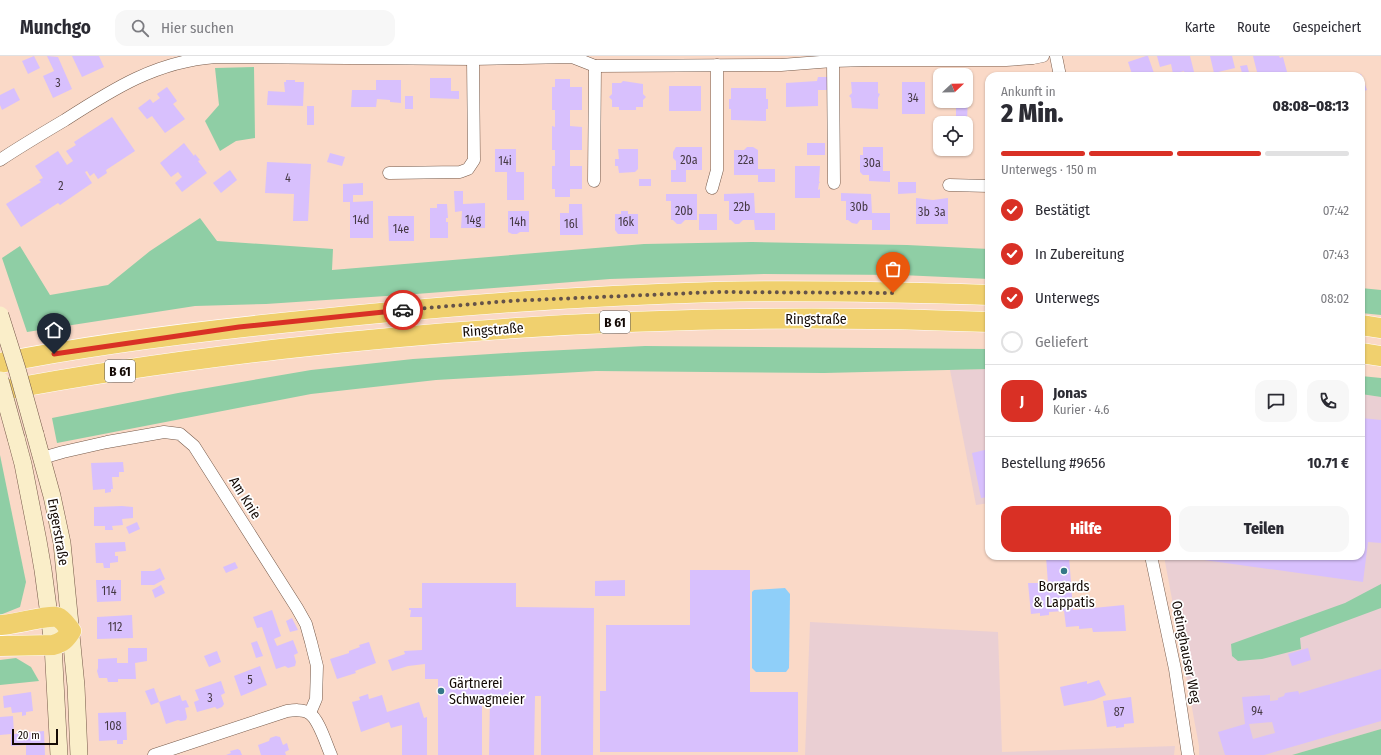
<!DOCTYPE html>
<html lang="de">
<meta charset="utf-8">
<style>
:root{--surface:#fff;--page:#f7f7f7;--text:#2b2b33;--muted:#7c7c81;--line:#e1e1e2;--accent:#d93025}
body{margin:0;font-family:"Fira Sans Condensed",sans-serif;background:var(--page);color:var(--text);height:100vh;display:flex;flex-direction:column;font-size:15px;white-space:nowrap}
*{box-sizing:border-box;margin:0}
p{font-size:13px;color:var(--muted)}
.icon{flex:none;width:22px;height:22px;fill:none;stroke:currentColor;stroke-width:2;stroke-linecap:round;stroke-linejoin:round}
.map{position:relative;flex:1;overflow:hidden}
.panel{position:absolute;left:985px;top:16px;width:380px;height:488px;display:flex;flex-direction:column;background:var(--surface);border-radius:12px;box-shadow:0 1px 3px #0004}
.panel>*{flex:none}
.needle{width:26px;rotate:68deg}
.tools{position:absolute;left:933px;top:12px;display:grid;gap:8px}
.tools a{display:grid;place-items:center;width:40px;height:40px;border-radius:8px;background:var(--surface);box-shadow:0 1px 3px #0004;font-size:20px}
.scale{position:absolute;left:12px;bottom:10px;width:46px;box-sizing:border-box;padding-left:4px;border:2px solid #140a05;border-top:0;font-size:11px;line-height:14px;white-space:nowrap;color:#140a05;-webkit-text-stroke:3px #fff;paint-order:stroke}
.pin{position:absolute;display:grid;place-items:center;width:34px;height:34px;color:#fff;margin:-41px -17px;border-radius:50% 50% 50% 0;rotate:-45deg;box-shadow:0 0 4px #0007}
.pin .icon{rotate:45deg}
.courier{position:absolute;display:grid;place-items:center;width:40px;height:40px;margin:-20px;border:3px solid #d93025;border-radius:50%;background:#fff;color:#222;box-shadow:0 1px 5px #0007}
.headline em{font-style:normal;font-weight:800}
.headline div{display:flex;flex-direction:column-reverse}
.headline{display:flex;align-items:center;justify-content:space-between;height:68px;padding:0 16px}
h1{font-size:26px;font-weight:800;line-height:30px}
.bar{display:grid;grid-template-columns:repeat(4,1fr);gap:6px 4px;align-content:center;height:48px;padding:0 16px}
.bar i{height:5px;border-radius:3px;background:var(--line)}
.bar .on{background:var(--accent)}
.bar p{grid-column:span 4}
.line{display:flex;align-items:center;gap:10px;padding:0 16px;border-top:1px solid var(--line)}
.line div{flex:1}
.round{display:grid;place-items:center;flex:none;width:42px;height:42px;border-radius:12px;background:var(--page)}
ol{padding:0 16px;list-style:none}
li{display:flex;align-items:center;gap:12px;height:44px}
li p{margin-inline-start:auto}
li .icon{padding:4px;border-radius:50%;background:var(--accent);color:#fff;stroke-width:4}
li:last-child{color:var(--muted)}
li i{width:22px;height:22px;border:2px solid var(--line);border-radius:50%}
.cta{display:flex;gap:8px;margin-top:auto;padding:8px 16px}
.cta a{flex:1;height:46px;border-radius:12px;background:var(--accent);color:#fff;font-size:16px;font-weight:800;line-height:46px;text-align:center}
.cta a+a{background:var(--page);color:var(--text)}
header{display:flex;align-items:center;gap:24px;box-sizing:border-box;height:56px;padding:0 20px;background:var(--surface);border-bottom:1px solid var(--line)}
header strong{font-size:19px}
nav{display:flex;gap:22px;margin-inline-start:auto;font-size:14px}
.search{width:280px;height:36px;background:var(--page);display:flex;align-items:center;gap:10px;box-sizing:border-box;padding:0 14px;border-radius:12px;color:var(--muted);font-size:15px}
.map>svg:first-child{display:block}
.industrial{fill:#eacfd3}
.green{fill:#8fcea5}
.water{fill:#8fcff9}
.building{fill:#d8c0fd;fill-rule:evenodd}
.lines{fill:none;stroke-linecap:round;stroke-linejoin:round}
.minor-casing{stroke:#765a4a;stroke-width:13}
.secondary-casing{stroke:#765a4a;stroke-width:18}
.trunk-casing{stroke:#fff;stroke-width:21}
.minor{stroke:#fff;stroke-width:12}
.secondary{stroke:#faeec9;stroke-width:17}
.trunk{stroke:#f0d06e;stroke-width:20}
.secondary-bridge-casing{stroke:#765a4a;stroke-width:18;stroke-linecap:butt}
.secondary-bridge{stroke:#faeec9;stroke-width:17}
.done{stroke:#645249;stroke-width:4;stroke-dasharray:0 7.2}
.route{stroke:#d93025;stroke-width:5}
.poi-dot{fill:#357888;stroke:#fff;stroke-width:1.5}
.labels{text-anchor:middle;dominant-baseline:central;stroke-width:3.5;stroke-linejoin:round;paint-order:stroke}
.number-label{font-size:12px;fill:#453843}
.shield{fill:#fff;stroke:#5a5450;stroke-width:1}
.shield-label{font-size:13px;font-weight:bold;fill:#140a05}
.street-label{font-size:14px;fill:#140a05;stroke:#fff}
.poi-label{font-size:14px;fill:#140a05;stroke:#fff}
</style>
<header>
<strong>Munchgo</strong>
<div class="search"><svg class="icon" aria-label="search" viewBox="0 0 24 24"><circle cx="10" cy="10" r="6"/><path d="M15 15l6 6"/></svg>Hier suchen</div>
<nav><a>Karte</a><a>Route</a><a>Gespeichert</a></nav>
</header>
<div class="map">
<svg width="1381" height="699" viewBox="0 0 1381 699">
<rect width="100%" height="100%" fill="#fad9c7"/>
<g class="industrial">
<polygon points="989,313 989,447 976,449 950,314"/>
<polygon points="1361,338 1381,341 1381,673 1292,699 1199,699 1199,690 1164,500 1361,500"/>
<polygon points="810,566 998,576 1002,696 1175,690 1174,699 805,699"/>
</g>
<g class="green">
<polygon points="254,11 255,82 236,85 220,95 205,65 219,49 215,12"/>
<polygon points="200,162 217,185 333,193 332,214 644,188 752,186 907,189 989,193 989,223 901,219 764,218 610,223 416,238 266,248 195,250 27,276 2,202 20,190 50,239 108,229 150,195"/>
<polygon points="1361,232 1381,234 1381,259 1361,257"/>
<polygon points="645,290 989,293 989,313 824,317 596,315 436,324 311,338 57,387 52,362 178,337 311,314 413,303 523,296"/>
<polygon points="1361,320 1381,322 1381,341 1361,338"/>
<polygon points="0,399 26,526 20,551 0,559"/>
<polygon points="1381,528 1381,552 1300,582 1301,593 1262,603 1238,605 1232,600 1231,588 1345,547"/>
<polygon points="16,602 31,611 39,625 0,629 0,604"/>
<polygon points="1381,673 1381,699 1292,699"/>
</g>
<polygon class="water" points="785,532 790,538 789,612 786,616 756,616 752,612 752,536 754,534"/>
<g class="building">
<polygon points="34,0 40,12 28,18 22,5"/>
<polygon points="47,0 58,1 72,33 53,42 43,20 54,15"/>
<polygon points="72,0 99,0 104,11 82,21"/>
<polygon points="1146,0 1148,0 1155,20 1135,20 1134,17 1132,18 1128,6"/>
<polygon points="1157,0 1190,0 1195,20 1185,20 1184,15 1173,18 1171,8 1160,11"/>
<polygon points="1210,0 1232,0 1235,12 1214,17"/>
<polygon points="1253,0 1279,0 1280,2 1283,1 1287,16 1273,20 1258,20"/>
<polygon points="1247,9 1250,20 1243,20 1240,10"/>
<polygon points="1361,18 1367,34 1361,36 1361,20 1355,20"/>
<polygon points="818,21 828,21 829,34 818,34 818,50 786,51 786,27 817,25"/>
<polygon points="430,22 451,22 451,35 459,35 459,43 430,42"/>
<polygon points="555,23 570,23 570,31 582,31 582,54 570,54 570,70 582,71 582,94 570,94 570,110 582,110 582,133 570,133 570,141 555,141 555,133 552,133 552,110 555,110 555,94 552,94 552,70 555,71 555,54 552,54 552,31 555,31"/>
<polygon points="286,24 295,24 295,26 304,26 303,50 267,49 268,35 285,36 284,26 286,26"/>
<polygon points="376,24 401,24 401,47 390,46 390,44 377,43 376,51 351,51 352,34 376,34"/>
<polygon points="623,25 643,28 643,38 646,41 643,44 643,51 636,51 636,54 619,54 619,51 612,51 612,44 609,41 612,38 612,27 621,27"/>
<polygon points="851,26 878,26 878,37 880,38 878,42 878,53 852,52 851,42 849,40 852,37"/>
<rect x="902" y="26" width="23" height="32"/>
<rect x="669" y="30" width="32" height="25"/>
<polygon points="167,31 177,45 173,48 185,63 165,77 152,60 147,63 138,52 150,43 153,47 160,42 157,38"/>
<polygon points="14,32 20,44 2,54 0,49 0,39"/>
<polygon points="731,32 766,32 766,43 768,43 768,53 766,53 766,65 731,64 731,53 729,53 729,43 731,43"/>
<polygon points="966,35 968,35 967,68 956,67 956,48 942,48 942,45 966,45"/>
<rect x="405" y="40" width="8" height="13"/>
<rect x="307" y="50" width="7" height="19"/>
<polygon points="112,61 135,95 106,114 107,117 98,123 94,117 90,120 87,115 85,116 92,127 60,149 58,147 21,171 6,148 41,126 39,124 43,122 35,110 58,95 67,109 73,105 66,95 76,89 74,86"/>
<polygon points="184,87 194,100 195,98 200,104 198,105 207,117 182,136 175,127 182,121 178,116 171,121 160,107"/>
<rect x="807" y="87" width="18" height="12"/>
<polygon points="676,91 702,91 702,114 686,114 686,126 671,126 671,114 676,114 676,105 673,102 673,96"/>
<polygon points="747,91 753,91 758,94 758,113 775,113 775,126 758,126 758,119 734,119 734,94 744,94"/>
<polygon points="863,91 883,91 883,115 890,115 890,126 869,125 869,119 863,119 860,116 860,99 863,99"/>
<polygon points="495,93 516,93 516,116 524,116 524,144 507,144 507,116 495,116"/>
<polygon points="618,93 638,93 638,113 635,116 619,117 618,110 615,110 615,103 619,103"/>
<polygon points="330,97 345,101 342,110 327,106"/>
<polygon points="267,106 311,108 308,165 293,165 294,138 265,137"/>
<polygon points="795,110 820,110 819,125 820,127 819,127 818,134 820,133 820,142 795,142"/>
<polygon points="230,114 237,124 221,137 213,127"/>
<rect x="639" y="123" width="12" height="7"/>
<polygon points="898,126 916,126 916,137 898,138"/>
<polygon points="363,127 363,139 353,139 353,146 373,145 373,182 350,182 350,146 343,146 343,128"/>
<polygon points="454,135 463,135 463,148 485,147 485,172 461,172 462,155 455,156"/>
<polygon points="754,137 755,157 775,157 775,174 755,174 754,164 743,164 739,168 735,168 731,164 729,164 729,145 724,145 724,138"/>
<polygon points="841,137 871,138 872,157 890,157 890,174 872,174 872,164 860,164 857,168 852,167 848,164 846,164 846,145 841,145"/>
<polygon points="666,138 697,138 697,164 685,164 681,168 677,168 673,164 671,164 671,145 666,145"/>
<polygon points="916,142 933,144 948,142 948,168 916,168"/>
<polygon points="437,148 447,148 448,162 446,162 446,166 448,166 448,182 430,182 430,152 437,152"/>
<polygon points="569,148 582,148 583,179 560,179 560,157 569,157"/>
<polygon points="508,155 529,155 529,176 520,176 517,178 512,178 508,176"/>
<polygon points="621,155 628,155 628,158 638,158 638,178 618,178 615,174 615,158 621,158"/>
<rect x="699" y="158" width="18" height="16"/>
<polygon points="388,160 414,160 414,185 389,185"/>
<polygon points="1361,362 1381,364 1381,487 1368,486 1363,526 1190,502 1190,500 1361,500"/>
<polygon points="989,393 989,441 981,442 972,397"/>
<polygon points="123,406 124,416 119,416 119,421 112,421 113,433 111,433 111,436 105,437 105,433 93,434 91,407"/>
<polygon points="122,450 133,451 133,462 122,463 123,469 112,470 113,474 105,474 105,470 94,470 94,451"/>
<polygon points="137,466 140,473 129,478 126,471"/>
<polygon points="125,486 126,495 115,496 115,500 118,500 118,506 110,507 110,512 104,512 103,507 96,507 95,487"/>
<polygon points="1046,500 1069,500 1073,554 1124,549 1126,575 1093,576 1092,572 1079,573 1079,570 1066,571 1064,555 1049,556 1049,559 1040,560 1040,557 1031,558 1028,527 1039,527 1039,529 1048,528"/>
<polygon points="235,506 238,512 226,517 223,511"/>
<polygon points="160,512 165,523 154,529 141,529 141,515 154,515"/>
<polygon points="690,514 750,514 750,636 798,636 798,696 600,696 600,635 606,635 606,569 690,569"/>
<polygon points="96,524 121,524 121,545 97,546"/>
<polygon points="625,524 625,540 595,540 595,525"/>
<polygon points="422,527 516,527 516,551 594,552 593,699 541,699 541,640 535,640 534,699 489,699 490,640 482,640 482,699 438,699 438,623 425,623 425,608 408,610 392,615 388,604 405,598 404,595 422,594 422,561 410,561 411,554 409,554 409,552 422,552"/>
<polygon points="161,529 165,537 155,542 152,534"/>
<polygon points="272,554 281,580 274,583 277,590 293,584 298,597 294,599 296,606 295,610 288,612 285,610 276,613 262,571 257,572 253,561"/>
<polygon points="132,559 133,582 97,583 97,561"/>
<polygon points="292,562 298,574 290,576 286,565"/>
<polygon points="257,585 263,600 256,602 251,587"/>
<polygon points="369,586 376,607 355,615 356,617 337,623 330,603 349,597 349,595 360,591 359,589"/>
<polygon points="128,592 147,592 147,605 135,607 136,623 118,623 118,626 108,626 107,622 99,622 97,615 98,612 98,603 117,602 117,607 128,607"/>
<polygon points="1308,592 1311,604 1292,610 1288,598"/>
<polygon points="217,595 221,606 209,611 204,600"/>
<polygon points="260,610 267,629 241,640 234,620"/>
<path d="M1381 613V665L1264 699H1225L1218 676 1245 668 1242 641 1270 639V645L1278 644V642L1284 640 1285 637 1298 635 1300 639V637ZM1272 666 1275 677 1253 683 1249 668Z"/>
<polygon points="1099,624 1106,639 1094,644 1064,650 1060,631 1087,625 1087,628"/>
<polygon points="221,625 225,637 221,639 224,648 222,651 217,653 215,651 197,656 194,646 199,644 195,634"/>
<polygon points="154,632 159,646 151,649 145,635"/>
<polygon points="31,636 33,655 26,656 26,659 22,660 22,656 12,657 11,651 4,652 3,640"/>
<polygon points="368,638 369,643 382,639 387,656 419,646 424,662 427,661 427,699 402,699 402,669 391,672 389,666 361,676 352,646 360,644 359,641"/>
<polygon points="180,639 182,645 186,644 189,651 185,652 187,661 186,664 181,665 178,664 166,668 159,646"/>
<polygon points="1131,641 1134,667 1124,668 1124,671 1116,672 1116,670 1107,671 1103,645"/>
<polygon points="126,656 127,684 123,684 123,688 117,688 117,684 99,685 98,657"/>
<polygon points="13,660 14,678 44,675 45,699 26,699 26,689 11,690 11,678 0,679 0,661"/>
<polygon points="276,680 280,681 283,689 287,687 289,694 285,696 286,699 261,699 258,689 269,685 270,682"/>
<polygon points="238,693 239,694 240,694 242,699 226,699 231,697 230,695"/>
</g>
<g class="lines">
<defs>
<g id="minor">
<polyline points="1056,0 1060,20"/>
<polyline points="833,5 834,127"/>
<path d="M0 104C21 90 43 77 65 64 113 33 157 5 216 1L473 3 572 1 595 10 781 9 833 5 869 4H1006L1033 2 1043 0"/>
<polyline points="389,117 460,116 468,113 474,104 473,3"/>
<polyline points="594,125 595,10"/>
<polyline points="949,129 989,130"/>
<polyline points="712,132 717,114 717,9"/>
<polyline points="42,402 63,396 107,386 164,376 180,378 194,390 297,552 306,568 311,586 317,610 316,643 310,657"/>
<polyline points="1151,500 1175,613 1188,699"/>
<path d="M154 699 287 655C294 654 302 653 309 657 319 663 326 688 331 699"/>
</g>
<g id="secondary">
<polyline points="35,378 52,440 62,487 76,630 79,699"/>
<polyline points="16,382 23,408 38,485 43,514 53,589 59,699"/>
</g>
<g id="trunk">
<polyline points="1361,269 1381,272"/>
<polyline points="1361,297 1381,300"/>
<path d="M0 307C99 287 201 275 301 265 439 250 576 240 715 236 806 234 898 236 989 239"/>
<path d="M0 335C93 317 187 304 281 293 516 266 753 257 989 266"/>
<path d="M0 569C14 569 46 559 57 561 63 563 67 570 71 575 66 583 62 587 53 589L0 590"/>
</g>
</defs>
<use href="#minor" class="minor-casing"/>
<use href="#secondary" class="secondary-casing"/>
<use href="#trunk" class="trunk-casing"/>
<use href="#minor" class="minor"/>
<use href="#secondary" class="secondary"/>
<use href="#trunk" class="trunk"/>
<defs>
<g id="secondary-bridge">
<polyline points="0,259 17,313 35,378"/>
<polyline points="0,324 16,382"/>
</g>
</defs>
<use href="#secondary-bridge" class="secondary-bridge-casing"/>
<use href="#secondary-bridge" class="secondary-bridge"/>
</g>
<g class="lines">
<polyline class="done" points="403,254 509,245 716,236 893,237"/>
<polyline class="route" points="54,298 239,271 403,254"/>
</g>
<g class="poi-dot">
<circle cx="1064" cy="515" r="4"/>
<circle cx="441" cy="635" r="4"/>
</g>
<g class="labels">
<g class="number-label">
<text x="58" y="27">3</text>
<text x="913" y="42">34</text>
<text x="689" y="104">20a</text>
<text x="746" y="104">22a</text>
<text x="505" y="105">14i</text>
<text x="872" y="107">30a</text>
<text x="288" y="122">4</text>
<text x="61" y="130">2</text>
<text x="742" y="151">22b</text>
<text x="859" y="151">30b</text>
<text x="684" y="155">20b</text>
<text x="924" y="156">3b</text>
<text x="940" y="156">3a</text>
<text x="361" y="164">14d</text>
<text x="473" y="164">14g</text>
<text x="518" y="166">14h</text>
<text x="626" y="166">16k</text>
<text x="571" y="168">16l</text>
<text x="401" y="173">14e</text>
<text x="109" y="535">114</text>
<text x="115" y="571">112</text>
<text x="250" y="624">5</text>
<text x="210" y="642">3</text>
<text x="1257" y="655">94</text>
<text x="1119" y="656">87</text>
<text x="113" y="670">108</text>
</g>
<g class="shield">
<rect x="600" y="255" width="30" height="22" rx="3"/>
<rect x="105" y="304" width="30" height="22" rx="3"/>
</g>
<g class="shield-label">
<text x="615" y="266">B 61</text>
<text x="120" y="315">B 61</text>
</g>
<g class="street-label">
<text x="816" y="263">Ringstraße</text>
<text transform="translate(493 274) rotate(-4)">Ringstraße</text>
<text transform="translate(245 442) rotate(58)">Am Knie</text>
<text transform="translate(58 476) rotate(80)">Engerstraße</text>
<text transform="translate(1186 596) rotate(79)">Oetinghauser Weg</text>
</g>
<g class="poi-label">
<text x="1064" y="530">Borgards<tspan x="1064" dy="16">&amp; Lappatis</tspan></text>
<text x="449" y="627" text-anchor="start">Gärtnerei<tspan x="449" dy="16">Schwagmeier</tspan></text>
</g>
</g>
</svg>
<div class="tools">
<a><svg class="needle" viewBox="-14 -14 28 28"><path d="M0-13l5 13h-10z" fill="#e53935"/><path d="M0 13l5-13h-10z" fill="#7c7c81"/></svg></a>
<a><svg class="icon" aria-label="locate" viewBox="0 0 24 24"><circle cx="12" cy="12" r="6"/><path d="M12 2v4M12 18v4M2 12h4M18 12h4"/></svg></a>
</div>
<div class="scale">20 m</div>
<div class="pin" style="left:893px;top:237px;background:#ea580c"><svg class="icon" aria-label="bag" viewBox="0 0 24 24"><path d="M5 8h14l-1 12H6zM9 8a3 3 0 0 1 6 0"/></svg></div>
<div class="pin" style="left:54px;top:298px;background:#1f2937"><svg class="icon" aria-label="home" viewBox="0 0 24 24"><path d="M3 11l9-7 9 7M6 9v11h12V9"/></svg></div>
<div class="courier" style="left:403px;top:254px"><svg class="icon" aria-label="car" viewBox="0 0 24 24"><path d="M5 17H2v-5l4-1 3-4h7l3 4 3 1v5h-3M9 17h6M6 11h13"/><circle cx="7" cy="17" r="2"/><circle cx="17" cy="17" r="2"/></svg></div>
<section class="panel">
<div class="headline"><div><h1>2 Min.</h1><p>Ankunft in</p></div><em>08:08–08:13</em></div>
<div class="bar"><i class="on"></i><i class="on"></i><i class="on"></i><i></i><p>Unterwegs · 150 m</p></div>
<ol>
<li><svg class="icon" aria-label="check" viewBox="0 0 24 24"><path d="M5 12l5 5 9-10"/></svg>Bestätigt<p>07:42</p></li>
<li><svg class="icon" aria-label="check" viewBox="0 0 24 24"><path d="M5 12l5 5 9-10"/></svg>In Zubereitung<p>07:43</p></li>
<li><svg class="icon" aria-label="check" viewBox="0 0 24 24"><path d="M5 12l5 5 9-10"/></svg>Unterwegs<p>08:02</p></li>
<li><i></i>Geliefert</li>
</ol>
<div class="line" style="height:72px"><b class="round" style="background:var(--accent);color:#fff">J</b><div><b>Jonas</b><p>Kurier · 4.6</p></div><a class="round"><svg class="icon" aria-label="chat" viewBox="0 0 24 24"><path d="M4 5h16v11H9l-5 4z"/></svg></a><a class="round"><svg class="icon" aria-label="phone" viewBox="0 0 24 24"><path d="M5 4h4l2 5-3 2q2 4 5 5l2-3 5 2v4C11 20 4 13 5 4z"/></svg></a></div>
<div class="line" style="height:52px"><div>Bestellung #9656</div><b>10.71 €</b></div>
<div class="cta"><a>Hilfe</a><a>Teilen</a></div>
</section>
</div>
